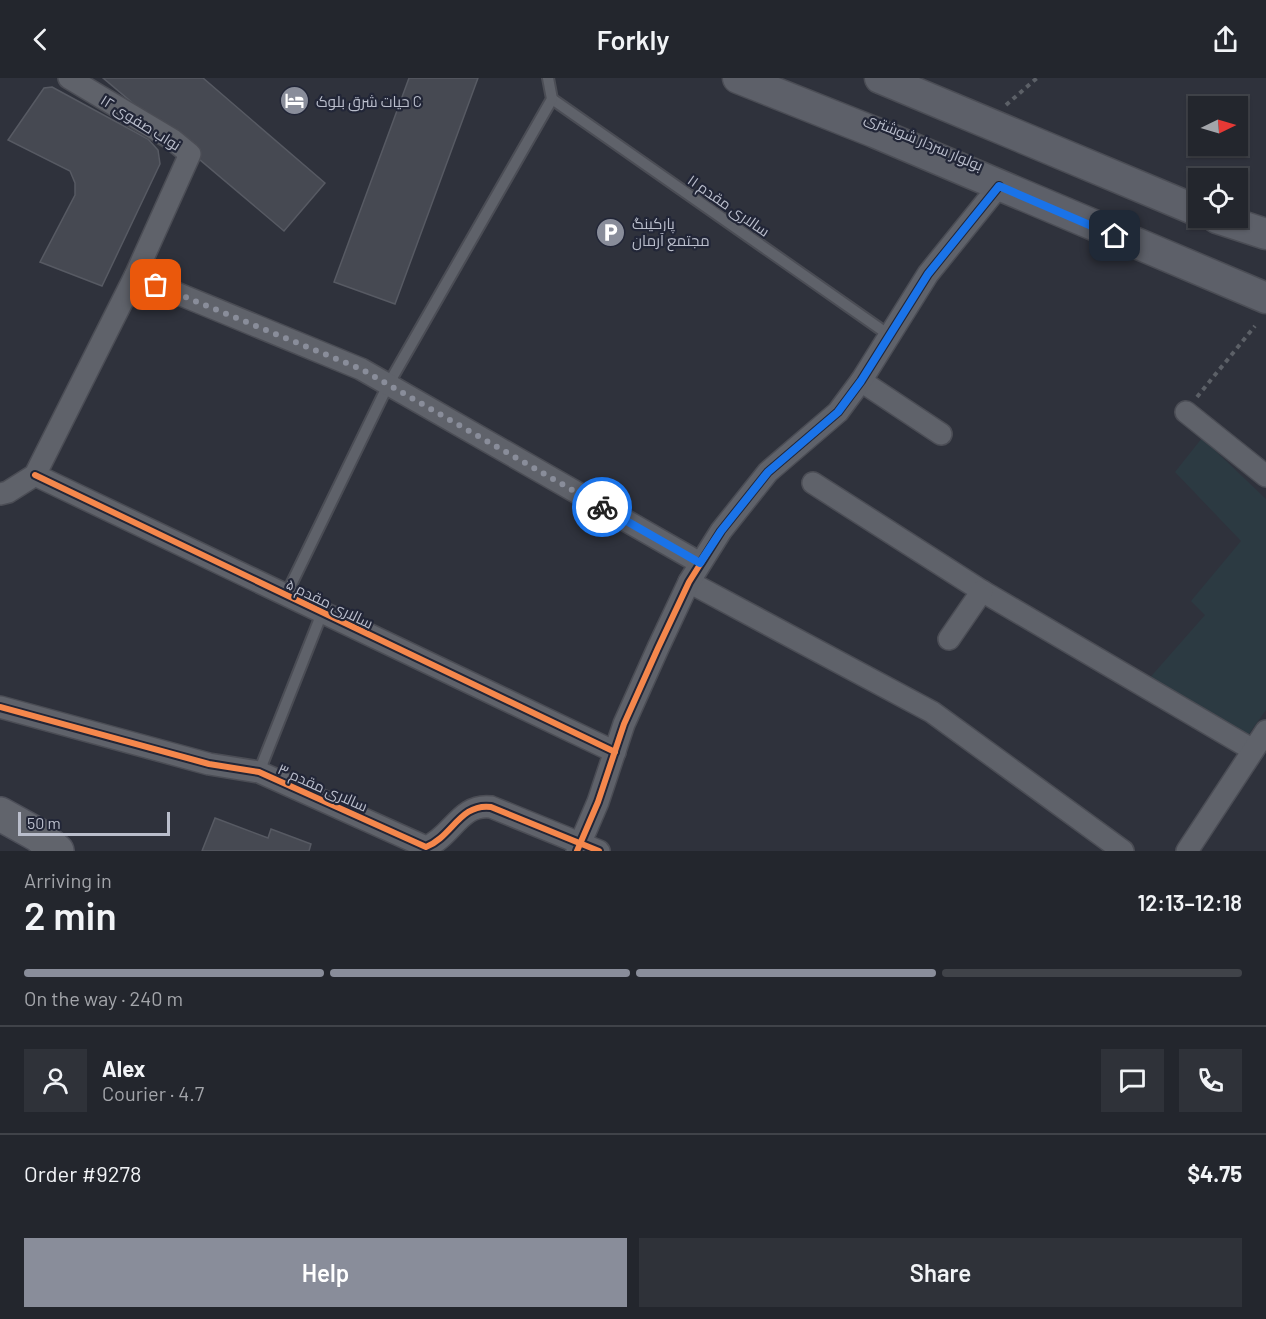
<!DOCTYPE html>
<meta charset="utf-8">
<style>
:root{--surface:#23262d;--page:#2f3239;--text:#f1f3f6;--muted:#a3a5aa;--line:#404349;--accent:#898d9a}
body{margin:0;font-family:Barlow,Cairo,sans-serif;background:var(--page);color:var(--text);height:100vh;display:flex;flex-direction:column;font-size:22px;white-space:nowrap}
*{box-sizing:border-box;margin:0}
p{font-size:20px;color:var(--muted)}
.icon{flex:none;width:33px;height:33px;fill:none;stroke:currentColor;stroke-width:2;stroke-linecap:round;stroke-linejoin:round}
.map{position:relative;height:773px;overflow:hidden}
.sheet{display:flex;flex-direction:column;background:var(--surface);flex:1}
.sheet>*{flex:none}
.needle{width:39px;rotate:85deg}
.tools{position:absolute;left:1188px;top:18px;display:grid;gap:12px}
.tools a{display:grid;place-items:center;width:60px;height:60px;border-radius:0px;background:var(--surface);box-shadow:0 2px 4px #0004,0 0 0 2px var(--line);font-size:30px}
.scale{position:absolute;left:18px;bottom:15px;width:152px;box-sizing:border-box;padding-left:6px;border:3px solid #babecc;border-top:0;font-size:16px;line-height:21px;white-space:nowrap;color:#babecc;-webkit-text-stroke:4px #222637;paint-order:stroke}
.pin{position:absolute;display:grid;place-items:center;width:51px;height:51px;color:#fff;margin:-26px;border-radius:12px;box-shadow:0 3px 9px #0006}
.courier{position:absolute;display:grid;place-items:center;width:60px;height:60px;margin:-30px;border:4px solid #1a73e8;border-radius:50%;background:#fff;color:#222;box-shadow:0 2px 8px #0007}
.headline em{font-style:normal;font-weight:600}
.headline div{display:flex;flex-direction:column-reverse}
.headline{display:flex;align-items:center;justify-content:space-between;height:102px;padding:0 24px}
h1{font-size:39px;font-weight:600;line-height:45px}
.bar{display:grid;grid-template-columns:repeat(4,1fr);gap:9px 6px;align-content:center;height:72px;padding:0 24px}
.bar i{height:8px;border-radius:4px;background:var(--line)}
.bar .on{background:var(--accent)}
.bar p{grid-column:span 4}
.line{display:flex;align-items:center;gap:15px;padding:0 24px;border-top:2px solid var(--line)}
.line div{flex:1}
.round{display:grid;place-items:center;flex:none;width:63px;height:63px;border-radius:0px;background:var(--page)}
.cta{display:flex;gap:12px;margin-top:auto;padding:12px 24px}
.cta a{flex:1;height:69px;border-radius:0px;background:var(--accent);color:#fff;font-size:24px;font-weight:600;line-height:69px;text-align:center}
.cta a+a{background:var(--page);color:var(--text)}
header{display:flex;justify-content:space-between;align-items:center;height:78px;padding:0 24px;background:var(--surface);font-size:27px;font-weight:600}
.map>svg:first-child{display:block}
.green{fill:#2c3a42}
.building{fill:#464952;stroke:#575a63;stroke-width:1.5}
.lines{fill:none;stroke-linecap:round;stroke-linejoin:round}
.lane-casing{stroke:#4b4d55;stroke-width:14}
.street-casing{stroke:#4b4d55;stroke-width:24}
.secondary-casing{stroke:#4b4d55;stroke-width:33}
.primary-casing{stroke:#4d4f59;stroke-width:36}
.path{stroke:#5c6067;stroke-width:4;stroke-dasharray:4.5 4.5;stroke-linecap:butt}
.lane{stroke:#5f626a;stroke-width:10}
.street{stroke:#5f626a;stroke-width:21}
.secondary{stroke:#5d6069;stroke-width:30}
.primary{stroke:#61646c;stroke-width:33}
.cycleway-casing{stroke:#222637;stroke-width:10}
.cycleway{stroke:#f5874c;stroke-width:6}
.done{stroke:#898d9a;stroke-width:6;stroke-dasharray:0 10.8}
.route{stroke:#1a73e8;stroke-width:8}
.labels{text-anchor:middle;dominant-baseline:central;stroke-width:4.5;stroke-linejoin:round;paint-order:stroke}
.poi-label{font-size:15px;fill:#babecc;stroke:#222637;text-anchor:start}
.street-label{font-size:15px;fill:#babecc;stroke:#222637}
</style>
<header><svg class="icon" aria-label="back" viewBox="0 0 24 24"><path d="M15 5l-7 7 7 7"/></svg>Forkly<svg class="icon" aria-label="share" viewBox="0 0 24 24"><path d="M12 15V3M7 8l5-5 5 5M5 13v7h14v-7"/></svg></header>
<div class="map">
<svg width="1266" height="773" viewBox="0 0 1266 773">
<rect width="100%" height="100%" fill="#2f323c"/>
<polygon class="green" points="1202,360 1266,421 1266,632 1246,660 1147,603 1205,537 1191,523 1241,463 1175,394"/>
<g class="building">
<polygon points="103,0 203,0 325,105 284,153"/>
<polygon points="409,0 478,0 395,226 334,204"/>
<polygon points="52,9 148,61 158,72 160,86 102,208 40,184 75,117 75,105 70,93 8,62 44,10"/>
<polygon points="215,740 268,760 271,751 311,766 309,773 202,773"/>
</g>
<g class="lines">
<defs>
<g id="lane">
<polyline points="552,21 889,257"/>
<polyline points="286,517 388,307 552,21 548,0"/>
<polyline points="259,694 322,535"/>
</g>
<g id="street">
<polyline points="135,198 361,291 700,485"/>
<polyline points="861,303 941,356"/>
<polyline points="1186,334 1266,398"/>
<polyline points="35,397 615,674"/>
<polyline points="813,405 982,513 1253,672"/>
<polyline points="0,416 8,414 35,397 135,198 190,76 173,62 69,0"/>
<polyline points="689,504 932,634 1123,773"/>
<polyline points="949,561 982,513"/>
<path d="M0 629 209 686 259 694 426 769C452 759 460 725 491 729L599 773"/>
<polyline points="577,773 598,724 624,646 658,570 689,504 721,453 768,394 838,334 861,303 928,196 999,108"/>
<polyline points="1187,773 1266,653"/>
</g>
<g id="secondary">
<polyline points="738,0 874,54 1266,220"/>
<polyline points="880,0 1198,133"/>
<polyline points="1217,140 1266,156"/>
</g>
<polyline id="primary" points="0,736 38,757 57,773"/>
</defs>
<use href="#lane" class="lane-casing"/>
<use href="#street" class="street-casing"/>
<use href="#secondary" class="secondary-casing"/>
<use href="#primary" class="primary-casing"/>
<g class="path">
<polyline points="1006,27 1037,0"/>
<polyline points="1197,319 1255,248"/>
</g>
<use href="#lane" class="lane"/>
<use href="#street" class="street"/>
<use href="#secondary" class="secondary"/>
<use href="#primary" class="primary"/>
<defs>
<g id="cycleway">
<polyline points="35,397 615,674"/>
<path d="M0 629 209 686 259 694 426 769C452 759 460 725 491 729L599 773"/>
<polyline points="577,773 598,724 624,646 658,570 689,504 721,453 768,394 838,334 861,303 928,196 999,108"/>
</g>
</defs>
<use href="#cycleway" class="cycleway-casing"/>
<use href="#cycleway" class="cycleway"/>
</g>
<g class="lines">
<polyline class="done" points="156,207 361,291 602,429"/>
<polyline class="route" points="602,429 700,485 721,453 768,394 838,334 861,303 928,196 999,108 1115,158"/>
</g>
<defs>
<symbol id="hotel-disc" viewBox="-11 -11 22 22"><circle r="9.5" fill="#898d9a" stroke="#222637"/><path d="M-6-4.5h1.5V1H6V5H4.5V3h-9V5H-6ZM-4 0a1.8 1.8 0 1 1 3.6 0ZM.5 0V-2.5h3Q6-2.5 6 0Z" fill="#fff"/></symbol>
<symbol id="parking-disc" viewBox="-11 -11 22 22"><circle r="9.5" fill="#898d9a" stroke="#222637"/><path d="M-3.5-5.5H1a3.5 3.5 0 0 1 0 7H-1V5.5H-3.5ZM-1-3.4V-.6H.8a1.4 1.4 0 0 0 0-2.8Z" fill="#fff"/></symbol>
</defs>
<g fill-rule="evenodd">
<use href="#hotel-disc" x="278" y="6" width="33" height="33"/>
<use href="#parking-disc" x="594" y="138" width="33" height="33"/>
</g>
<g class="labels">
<g class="poi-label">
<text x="316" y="23">حیات شرق بلوک C</text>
<text x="632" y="145">پارکینگ<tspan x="632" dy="17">مجتمع آرمان</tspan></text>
</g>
<g class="street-label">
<text transform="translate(141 44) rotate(32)">نواب صفوی ۱۲</text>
<text transform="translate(924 63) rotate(23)">بولوار سردار شوشتری</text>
<text transform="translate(729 127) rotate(35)">سالاری مقدم ۱۱</text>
<text transform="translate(330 525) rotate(26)">سالاری مقدم ۵</text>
<text transform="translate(323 709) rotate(24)">سالاری مقدم ۳</text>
</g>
</g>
</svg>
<div class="tools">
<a><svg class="needle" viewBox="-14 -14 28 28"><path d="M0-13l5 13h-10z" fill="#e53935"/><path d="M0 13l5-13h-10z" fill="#a3a5aa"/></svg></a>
<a><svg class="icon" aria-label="locate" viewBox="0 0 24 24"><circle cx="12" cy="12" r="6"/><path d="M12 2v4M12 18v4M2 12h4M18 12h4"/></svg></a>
</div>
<div class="scale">50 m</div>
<div class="pin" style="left:156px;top:207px;background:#ea580c"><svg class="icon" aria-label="bag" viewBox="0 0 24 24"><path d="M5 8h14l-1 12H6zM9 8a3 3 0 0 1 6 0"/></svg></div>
<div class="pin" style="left:1115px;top:158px;background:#1f2937"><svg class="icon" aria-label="home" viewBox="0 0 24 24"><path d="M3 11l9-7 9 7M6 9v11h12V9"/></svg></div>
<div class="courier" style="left:602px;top:429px"><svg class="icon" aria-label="bike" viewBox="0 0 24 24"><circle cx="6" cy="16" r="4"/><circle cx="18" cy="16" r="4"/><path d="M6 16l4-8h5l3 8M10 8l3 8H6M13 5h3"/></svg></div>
</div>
<section class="sheet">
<div class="headline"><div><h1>2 min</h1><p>Arriving in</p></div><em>12:13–12:18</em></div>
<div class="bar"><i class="on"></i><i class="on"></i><i class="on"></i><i></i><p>On the way · 240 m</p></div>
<div class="line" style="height:108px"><a class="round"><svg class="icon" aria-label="person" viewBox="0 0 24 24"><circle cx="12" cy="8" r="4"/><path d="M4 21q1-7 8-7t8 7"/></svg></a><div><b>Alex</b><p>Courier · 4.7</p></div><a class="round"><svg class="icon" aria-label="chat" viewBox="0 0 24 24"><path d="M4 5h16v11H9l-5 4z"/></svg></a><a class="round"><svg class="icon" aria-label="phone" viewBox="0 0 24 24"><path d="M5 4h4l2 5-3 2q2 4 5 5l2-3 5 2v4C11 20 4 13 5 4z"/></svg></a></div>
<div class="line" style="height:78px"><div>Order #9278</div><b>$4.75</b></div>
<div class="cta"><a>Help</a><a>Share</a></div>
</section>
